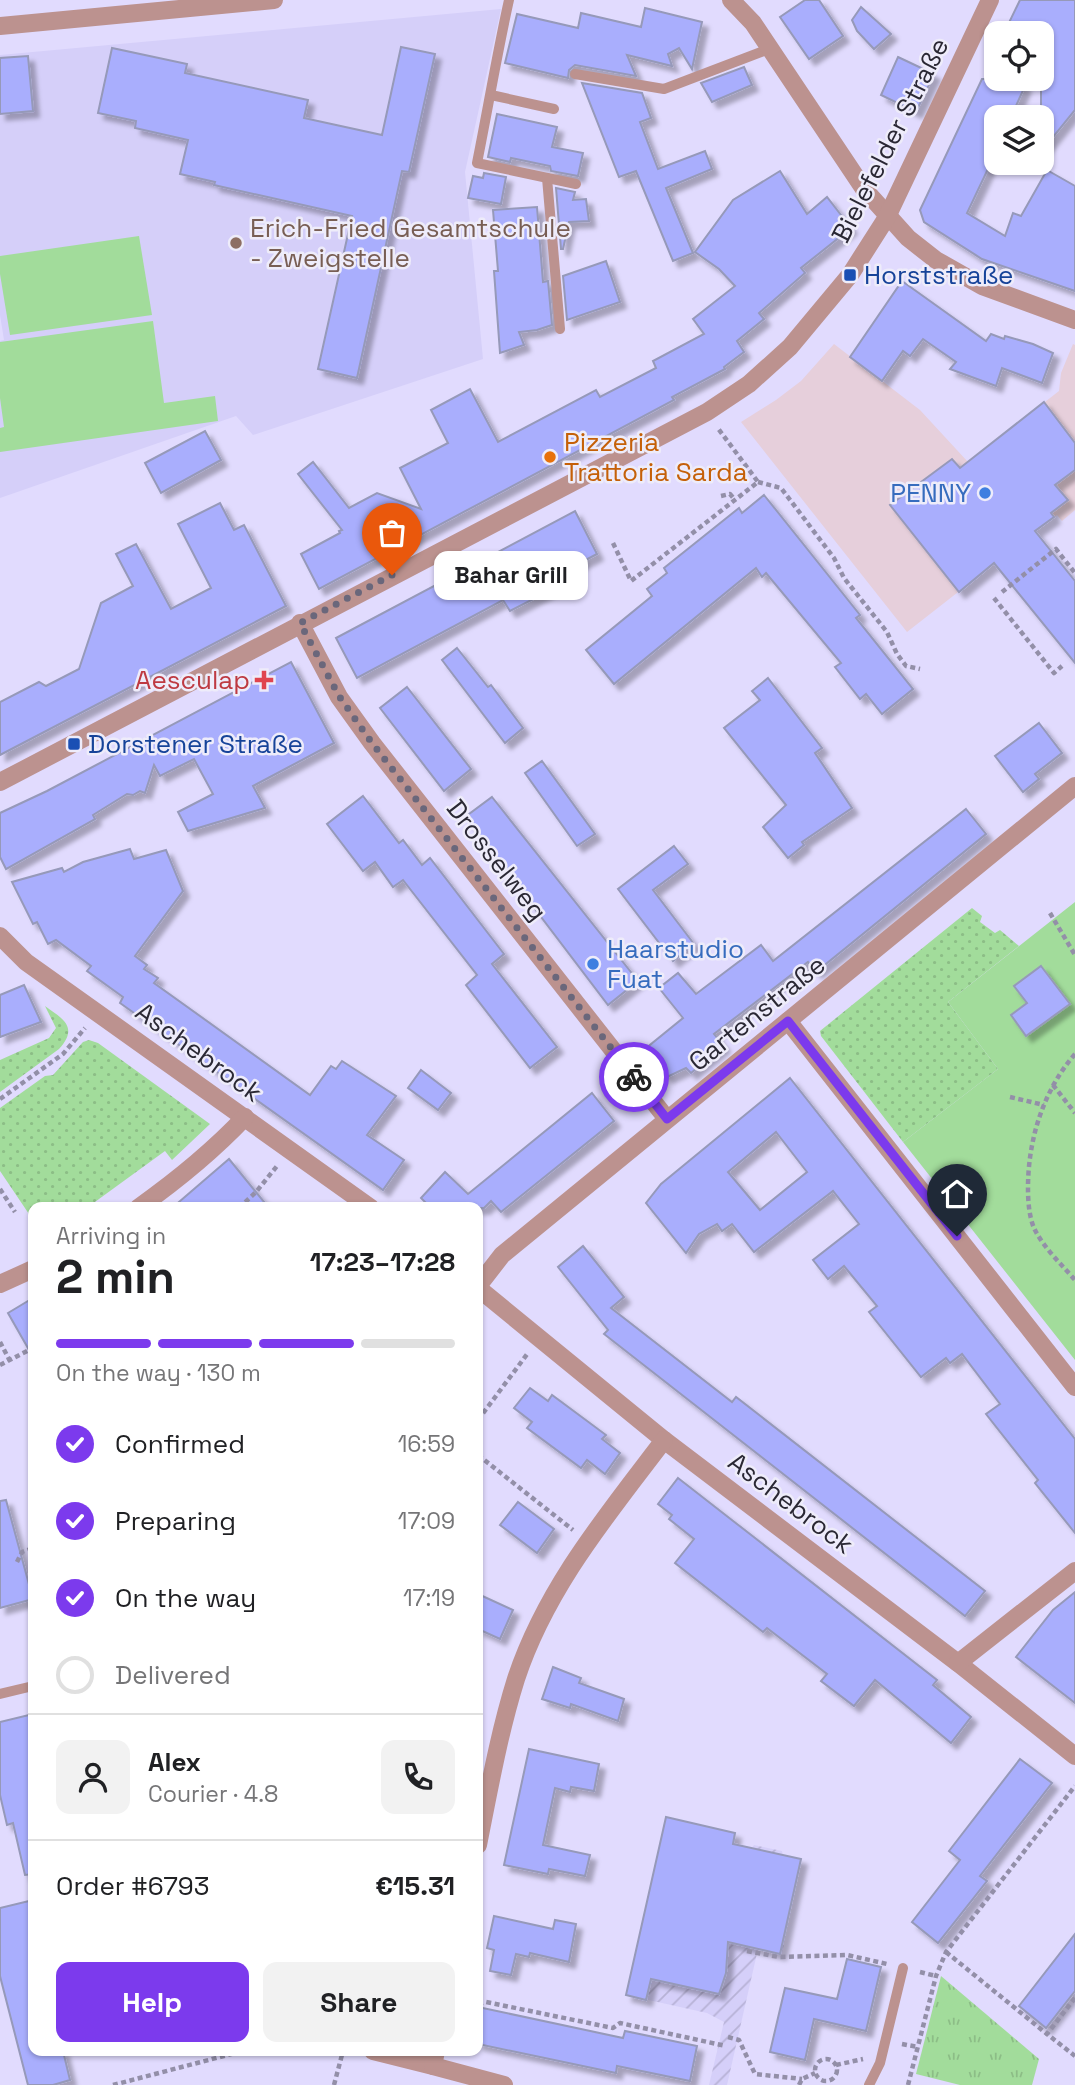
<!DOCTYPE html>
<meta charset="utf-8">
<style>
:root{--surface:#fff;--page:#f2f2f2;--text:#202124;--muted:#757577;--line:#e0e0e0;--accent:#7c3aed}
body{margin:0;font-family:"Space Grotesk",sans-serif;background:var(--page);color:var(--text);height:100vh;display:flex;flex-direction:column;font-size:26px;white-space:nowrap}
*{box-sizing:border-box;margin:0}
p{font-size:23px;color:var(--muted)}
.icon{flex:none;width:38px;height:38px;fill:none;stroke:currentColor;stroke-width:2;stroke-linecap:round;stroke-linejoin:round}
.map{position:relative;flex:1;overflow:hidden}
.sheet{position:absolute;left:28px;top:1202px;width:455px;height:854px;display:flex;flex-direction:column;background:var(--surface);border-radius:14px;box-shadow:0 2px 5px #0004}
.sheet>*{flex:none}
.buttons{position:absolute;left:984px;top:21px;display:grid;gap:14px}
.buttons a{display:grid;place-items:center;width:70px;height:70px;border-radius:14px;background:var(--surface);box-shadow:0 2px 5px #0004;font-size:35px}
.pin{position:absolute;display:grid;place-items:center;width:60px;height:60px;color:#fff;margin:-72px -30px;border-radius:50% 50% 50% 0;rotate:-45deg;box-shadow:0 0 7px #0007}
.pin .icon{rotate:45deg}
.courier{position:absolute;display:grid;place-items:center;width:70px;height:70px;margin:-35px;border:5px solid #7c3aed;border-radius:50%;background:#fff;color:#222;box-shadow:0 2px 9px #0007}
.bubble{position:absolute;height:49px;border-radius:14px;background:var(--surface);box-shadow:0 2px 5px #0004;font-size:23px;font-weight:800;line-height:49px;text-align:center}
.summary em{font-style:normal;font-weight:800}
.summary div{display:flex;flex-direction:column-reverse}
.summary{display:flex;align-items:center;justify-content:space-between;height:119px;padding:0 28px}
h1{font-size:46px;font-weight:800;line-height:52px}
.bar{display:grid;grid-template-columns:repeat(4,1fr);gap:10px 7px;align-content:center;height:84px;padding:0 28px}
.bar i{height:9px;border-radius:5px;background:var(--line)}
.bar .on{background:var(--accent)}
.bar p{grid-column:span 4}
.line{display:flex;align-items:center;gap:18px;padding:0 28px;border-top:2px solid var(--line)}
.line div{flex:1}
.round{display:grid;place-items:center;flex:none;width:74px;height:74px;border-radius:14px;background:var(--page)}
ol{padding:0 28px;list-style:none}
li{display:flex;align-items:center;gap:21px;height:77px}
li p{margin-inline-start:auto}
li .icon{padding:7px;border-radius:50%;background:var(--accent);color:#fff;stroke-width:4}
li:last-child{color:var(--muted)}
li i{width:38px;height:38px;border:4px solid var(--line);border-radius:50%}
.cta{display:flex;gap:14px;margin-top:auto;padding:14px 28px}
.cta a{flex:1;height:80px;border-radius:14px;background:var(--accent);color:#fff;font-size:28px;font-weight:800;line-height:80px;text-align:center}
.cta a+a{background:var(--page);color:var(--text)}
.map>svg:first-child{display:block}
.commercial{fill:#e6cfdb}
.industrial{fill:url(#industrial-furrows)}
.built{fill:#d5cff9}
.grass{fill:url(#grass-dots)}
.park{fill:url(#park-tufts)}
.pitch{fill:#a2dc9b}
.building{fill:#a9aefd;stroke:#9699b9;stroke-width:2;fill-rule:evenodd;filter:url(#shadow)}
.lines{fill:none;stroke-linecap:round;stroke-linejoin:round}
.path{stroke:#938fa8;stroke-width:4.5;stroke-dasharray:5 3.5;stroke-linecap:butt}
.lane{stroke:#bc928f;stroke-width:10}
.street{stroke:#bc928f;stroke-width:18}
.done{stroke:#6a677b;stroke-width:7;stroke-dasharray:0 12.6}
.route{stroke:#7c3aed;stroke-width:9}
.education-dot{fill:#8d6e63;stroke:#eeecfa;stroke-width:2.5}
.transit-dot{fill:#1a4fb4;stroke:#eeecfa;stroke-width:2.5}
.food-dot{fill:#e8710a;stroke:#eeecfa;stroke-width:2.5}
.shop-dot{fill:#3f7fe0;stroke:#eeecfa;stroke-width:2.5}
.health-dot{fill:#e0444e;stroke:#eeecfa;stroke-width:2.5}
.labels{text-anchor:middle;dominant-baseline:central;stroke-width:5;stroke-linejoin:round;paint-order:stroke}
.street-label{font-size:26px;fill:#2a2834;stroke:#eeecfa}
.education-label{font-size:26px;fill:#785e54;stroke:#eeecfa;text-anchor:start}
.transit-label{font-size:26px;fill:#164399;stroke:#eeecfa;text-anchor:start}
.food-label{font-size:26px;fill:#c56008;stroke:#eeecfa;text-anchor:start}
.shop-label{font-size:26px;fill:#366cbe;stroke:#eeecfa;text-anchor:end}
.health-label{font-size:26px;fill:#be3a42;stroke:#eeecfa;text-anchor:end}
</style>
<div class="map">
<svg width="1075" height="2085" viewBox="0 0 1075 2085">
<defs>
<pattern id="industrial-furrows" width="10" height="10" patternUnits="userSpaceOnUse" patternTransform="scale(1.75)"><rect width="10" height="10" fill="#d5cff9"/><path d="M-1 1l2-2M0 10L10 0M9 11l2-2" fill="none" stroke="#b7b2d6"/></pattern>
<pattern id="grass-dots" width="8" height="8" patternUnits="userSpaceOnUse" patternTransform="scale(1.75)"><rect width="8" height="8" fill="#a2dc9b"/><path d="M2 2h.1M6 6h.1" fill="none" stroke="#8cbd86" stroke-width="1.8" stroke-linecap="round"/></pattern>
<pattern id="park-tufts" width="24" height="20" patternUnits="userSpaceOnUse" patternTransform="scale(1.75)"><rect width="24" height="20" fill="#a2dc9b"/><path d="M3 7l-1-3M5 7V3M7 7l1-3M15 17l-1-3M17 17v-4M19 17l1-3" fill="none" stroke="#8cbd86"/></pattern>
<filter id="shadow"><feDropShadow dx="6" dy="6" stdDeviation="2" flood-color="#0004"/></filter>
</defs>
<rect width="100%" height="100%" fill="#e1dbfe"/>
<polygon class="commercial" points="834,344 920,410 968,462 1059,391 1061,373 1073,344 1075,345 1075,510 1062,521 1057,515 1054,517 907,632 741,422 776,400 801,381"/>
<polygon class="industrial" points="666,1817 735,1833 733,1844 752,1848 754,1845 782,1851 792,1901 782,1954 758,1949 727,2085 709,2085 724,2022 707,2013 626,1995"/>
<polygon class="built" points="501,9 465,172 483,359 253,435 236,416 0,498 0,341 4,340 0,315 0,55"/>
<g class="grass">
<polygon points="972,908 982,916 980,922 995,933 1000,930 1019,946 948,1002 998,1069 903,1142 821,1036 820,1031"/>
<path d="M45 1006C63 1019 79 1027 59 1049L0 1092V1060L49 1038 56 1028Z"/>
<polygon points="89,1040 98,1043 210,1124 172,1160 165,1151 88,1207 33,1208 33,1220 0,1171 0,1108 45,1076 53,1075 83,1042"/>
</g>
<polygon class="park" points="941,1976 1039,2059 1032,2085 960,2085 916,2074"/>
<g class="pitch">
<polygon points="139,236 152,315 10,335 0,274 0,256"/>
<polygon points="153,321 164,403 215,396 218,421 0,452 0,428 4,427 0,398 0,342"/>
<polygon points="1075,902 1075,1360 903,1142 998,1069 948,1002"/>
</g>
<g class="building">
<polygon points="805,0 819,0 843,36 809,59 780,17"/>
<polygon points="1020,0 1075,0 1075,110 1041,152 1041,33 1004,33"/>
<polygon points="861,7 891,34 874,49 857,31 852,20"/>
<polygon points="645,8 702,22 692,69 679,48 668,54 672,66 627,55 636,76 575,65 569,70 568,78 505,63 517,14 578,28 581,13 641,27"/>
<polygon points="401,47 435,54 409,172 402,171 357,378 318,369 352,216 214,185 215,182 180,174 188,140 135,128 136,121 98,113 112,48 187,64 185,73 308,100 304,118 382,135"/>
<polygon points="28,56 33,111 0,114 0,58"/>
<polygon points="898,57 934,74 916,112 881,95"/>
<polygon points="744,67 752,85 712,102 701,83"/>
<polygon points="982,79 1011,79 1025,86 1011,117 996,117 996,152 967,213 1005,236 1013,213 1021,216 1047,170 1075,186 1075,291 982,259 924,222 920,210"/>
<polygon points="582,83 642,93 651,118 640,122 658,169 705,151 712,169 666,188 693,253 673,261 636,171 619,177"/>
<polygon points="497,114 557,127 552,147 583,153 578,176 551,171 550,166 511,158 510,162 488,157"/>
<polygon points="780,171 807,214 827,197 851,228 801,268 805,273 759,313 764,319 737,341 744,352 724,367 725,369 672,397 674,400 319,589 301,554 340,533 339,531 342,530 298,474 313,462 349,508 377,493 421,509 400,468 448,443 431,410 470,389 498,442 596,390 600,397 656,368 653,361 704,334 693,319 735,286 719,269 695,252 733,200"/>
<polygon points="484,173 506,177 501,204 468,198 473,176 483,178"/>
<polygon points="556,188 575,192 573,200 586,199 589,221 569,222 563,249 561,249"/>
<polygon points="537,207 543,282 548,281 552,325 537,330 519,332 524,345 500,353 494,271 498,271 493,210"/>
<polygon points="606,261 620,302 567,320 563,276"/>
<polygon points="902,281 986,341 991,334 1004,339 1005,336 1033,344 1053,353 1042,383 1002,368 996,386 950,369 956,362 923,339 910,356 903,351 882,381 850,357"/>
<polygon points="1044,402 1075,443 1075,470 1055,485 1068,500 1051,513 1054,517 1035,531 1075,581 1075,663 994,563 959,592 890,505 952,459 960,468"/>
<polygon points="205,431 221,460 161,493 145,463"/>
<polygon points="764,495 860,615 856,618 913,689 882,714 866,694 860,699 835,667 841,663 766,573 762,577 756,568 614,684 586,650 652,596 647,589 667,573 664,568 739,508 742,513"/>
<polygon points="220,503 234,530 244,525 286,606 0,755 0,702 39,682 46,686 79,669 101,603 133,586 116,554 136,544 171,609 211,588 178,524"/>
<polygon points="575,511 597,554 548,580 553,589 510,611 503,600 357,678 336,638"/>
<polygon points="457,648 488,687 491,685 523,728 505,743 442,660"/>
<polygon points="291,662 334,743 253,786 265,808 188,831 178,812 213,794 194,759 160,776 154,765 145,793 140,791 133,795 127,794 93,815 95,819 6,869 0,857 0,813 47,791"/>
<polygon points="768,678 822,748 815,753 852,808 802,842 804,845 788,858 763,827 786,805 724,728 760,700 752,691"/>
<polygon points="407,687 471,769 444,791 380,708"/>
<polygon points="1039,723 1062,753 1035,774 1039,779 1023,792 995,756"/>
<polygon points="542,761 595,834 577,846 525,773"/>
<polygon points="363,796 399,843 403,840 422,865 430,858 504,954 492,964 557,1047 530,1068 466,985 477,975 403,880 393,887 375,862 363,871 327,824"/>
<polygon points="492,797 638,981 608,1005 465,817"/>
<polygon points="966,809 986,834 816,972 808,962 714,1034 724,1046 691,1073 686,1068 667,1077 645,1049 683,1018 659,988 678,973 696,994 761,945 773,961"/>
<polygon points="674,846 688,864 653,890 694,944 673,961 618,889"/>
<polygon points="130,849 134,859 166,850 183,891 135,956 147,965 144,969 158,978 154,983 310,1095 331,1066 336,1069 342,1061 396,1096 367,1135 404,1160 383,1190 120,1003 123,997 87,971 91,966 56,940 48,944 37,922 33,924 12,882 62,868 64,872 83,862"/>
<polygon points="1041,966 1070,1004 1026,1036 1011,1015 1027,1003 1014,986"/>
<polygon points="24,985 41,1022 0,1037 0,995"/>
<polygon points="421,1070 451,1093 438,1110 408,1088"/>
<path d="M790 1078 1075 1439V1533L1035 1483 1038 1480 986 1414 1000 1404 962 1354 950 1363 946 1358 921 1377 869 1312 877 1306 844 1266 828 1279 813 1260 859 1224 833 1191 754 1252 732 1224 722 1231 717 1224 699 1234 686 1253 646 1203 661 1184ZM776 1132 807 1172 760 1210 728 1172Z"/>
<polygon points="592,1093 614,1121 501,1212 491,1201 484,1208 431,1208 421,1198 445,1172 468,1194"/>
<polygon points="229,1159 269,1208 172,1208 208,1177"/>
<polygon points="583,1246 624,1297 611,1308 732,1402 736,1397 985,1591 965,1616 604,1334 608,1330 558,1267"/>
<polygon points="33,1298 33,1357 8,1313"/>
<polygon points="530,1388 548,1401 552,1395 606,1435 602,1439 620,1453 605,1474 587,1460 581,1468 527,1428 532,1422 514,1408"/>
<polygon points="678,1478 937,1680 933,1685 971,1717 951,1743 875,1680 854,1706 821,1681 827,1674 767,1628 763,1632 675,1563 694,1539 669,1519 672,1515 658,1504"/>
<polygon points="6,1500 33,1599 0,1608 0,1501"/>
<polygon points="518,1502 554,1529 537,1553 500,1525"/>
<polygon points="1075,1592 1075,1703 1016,1657 1053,1610"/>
<polygon points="478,1594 513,1610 500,1639 478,1629"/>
<polygon points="553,1667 581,1678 579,1683 624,1699 618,1721 571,1704 570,1708 542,1699"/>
<polygon points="33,1714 33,1874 25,1875 13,1823 7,1825 0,1795 0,1722"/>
<polygon points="529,1749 599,1764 594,1791 571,1787 570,1792 555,1788 543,1845 590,1855 585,1876 549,1869 548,1874 504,1865"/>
<polygon points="1020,1759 1052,1783 980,1876 987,1881 938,1943 912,1922 960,1860 949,1851"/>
<polygon points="666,1817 735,1833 733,1844 801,1859 780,1954 728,1942 726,1973 719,1994 651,1979 646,2000 626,1995"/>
<polygon points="33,1900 33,2051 63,2051 70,2080 53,2085 28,2085 0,1976 0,1908"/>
<polygon points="494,1916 553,1929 555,1920 576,1924 569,1962 530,1953 529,1957 516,1954 511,1975 490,1971 494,1950 487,1948"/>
<polygon points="1075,1934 1075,1991 1046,2028 1019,2006"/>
<polygon points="847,1959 881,1967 866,2031 814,2019 805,2060 770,2052 785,1988 837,1999"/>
<polygon points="478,2007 623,2038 625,2031 697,2046 690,2081 617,2066 616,2073 478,2044"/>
</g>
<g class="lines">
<g class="path">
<polyline points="758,482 781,488 834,558 844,578 887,632 897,654 906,666 920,669"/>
<polyline points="721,496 730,494 735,500"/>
<polyline points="613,543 631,581 758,482 717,427"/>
<polyline points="1002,592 1056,549 1075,573"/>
<polyline points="994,598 1054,673 1062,666"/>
<polyline points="1050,913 1075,955"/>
<path d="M1075 1054C1043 1091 1028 1140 1028 1188 1028 1201 1029 1218 1035 1230 1044 1248 1062 1265 1075 1280"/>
<polyline points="1053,1085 1075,1113"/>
<polyline points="1010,1097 1044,1105"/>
<polyline points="0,1099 63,1054 85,1028"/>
<polyline points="0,1189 15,1212"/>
<polyline points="239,1208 256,1192 277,1166"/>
<polyline points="0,1342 10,1361"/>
<polyline points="0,1365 33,1348"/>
<polyline points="478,1420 528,1353"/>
<polyline points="478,1455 573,1530"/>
<polyline points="17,1562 22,1552 33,1548"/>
<polyline points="747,1951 779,1957 847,1955 887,1964"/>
<polyline points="946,1952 1047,2034"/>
<polyline points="920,1972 936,1976"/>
<polyline points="1075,1998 1047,2034 1075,2056"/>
<polyline points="478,2004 486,2002 613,2028 620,2023 726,2046"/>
<polyline points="728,2037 739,2040 755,2074 802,2079"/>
<polyline points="902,2044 918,2047"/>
<circle cx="826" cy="2070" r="11"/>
<polyline points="836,2065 863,2059"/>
<polyline points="113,2085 243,2051"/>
<polyline points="334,2085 343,2051"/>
<polyline points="799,2085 802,2079 815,2073"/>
<polyline points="908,2085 936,1976 946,1952 1075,1786"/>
</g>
<g class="lane">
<path d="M509 0C497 54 488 108 477 163L576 184"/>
<polyline points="575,74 664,89 769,49"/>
<polyline points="491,95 554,109"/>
<polyline points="547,178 560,329"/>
<polyline points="0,1694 33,1686"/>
<polyline points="869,2085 880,2063 903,1968"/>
</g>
<g class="street">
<polyline points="731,0 753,23 864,189 908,238 936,260 982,286 1075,320"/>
<polyline points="0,26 274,0"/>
<polyline points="300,623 339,697 372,743 667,1119"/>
<polyline points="0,782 707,412 749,384 790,347 850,275 887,217 990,0"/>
<polyline points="0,936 26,962 371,1208"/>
<polyline points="788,1021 1075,1387"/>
<path d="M138 1208C176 1181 212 1152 245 1117"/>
<polyline points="0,1284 33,1269"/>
<polyline points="478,1286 502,1255 1075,786"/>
<polyline points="478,1288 664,1440 958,1663 1075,1756"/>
<polyline points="958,1663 1075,1571"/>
<path d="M478 1845C489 1790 499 1733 516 1679 546 1588 607 1515 664 1440"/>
<polyline points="373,2051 433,2066"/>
<polyline points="436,2051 433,2066 504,2085"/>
</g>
</g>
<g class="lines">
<polyline class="done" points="392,575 300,623 339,696 372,743 634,1077"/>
<polyline class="route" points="634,1077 667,1119 788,1021 957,1236"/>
</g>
<circle class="education-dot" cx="236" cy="243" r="7"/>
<g class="transit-dot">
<rect x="843" y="268" width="14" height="14" rx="3.5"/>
<rect x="67" y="737" width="14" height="14" rx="3.5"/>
</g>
<circle class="food-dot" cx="550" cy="457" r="7"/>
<g class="shop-dot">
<circle cx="985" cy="493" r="7"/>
<circle cx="593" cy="964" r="7"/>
</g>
<path class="health-dot" d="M260.5 669.5h7v7h7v7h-7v7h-7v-7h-7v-7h7z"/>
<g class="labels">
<g class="street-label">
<text transform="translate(890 140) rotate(-63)">Bielefelder Straße</text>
<text transform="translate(497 860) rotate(52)">Drosselweg</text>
<text transform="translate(757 1013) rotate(-39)">Gartenstraße</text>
<text transform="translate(199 1052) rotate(36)">Aschebrock</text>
<text transform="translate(791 1503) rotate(37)">Aschebrock</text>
</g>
<g class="education-label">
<text x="250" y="228">Erich-Fried Gesamtschule<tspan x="250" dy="30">- Zweigstelle</tspan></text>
</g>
<g class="transit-label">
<text x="864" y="275">Horststraße</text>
<text x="88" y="744">Dorstener Straße</text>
</g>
<g class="food-label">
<text x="564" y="442">Pizzeria<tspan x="564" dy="30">Trattoria Sarda</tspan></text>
</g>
<g class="shop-label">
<text x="971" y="493">PENNY</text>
<text x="607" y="949" text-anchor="start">Haarstudio<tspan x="607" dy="30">Fuat</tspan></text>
</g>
<g class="health-label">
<text x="250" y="680">Aesculap</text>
</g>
</g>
</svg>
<div class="buttons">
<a><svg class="icon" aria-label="locate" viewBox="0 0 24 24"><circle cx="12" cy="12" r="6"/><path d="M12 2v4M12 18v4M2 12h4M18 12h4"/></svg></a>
<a><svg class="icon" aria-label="layers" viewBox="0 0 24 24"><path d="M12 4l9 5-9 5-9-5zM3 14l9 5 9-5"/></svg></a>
</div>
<div class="pin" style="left:392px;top:575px;background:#ea580c"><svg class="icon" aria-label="bag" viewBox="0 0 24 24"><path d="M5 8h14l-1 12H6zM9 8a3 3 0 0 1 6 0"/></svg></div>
<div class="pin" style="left:957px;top:1236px;background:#1f2937"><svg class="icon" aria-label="home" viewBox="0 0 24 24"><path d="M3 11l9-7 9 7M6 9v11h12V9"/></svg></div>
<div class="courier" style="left:634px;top:1077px"><svg class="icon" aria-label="bike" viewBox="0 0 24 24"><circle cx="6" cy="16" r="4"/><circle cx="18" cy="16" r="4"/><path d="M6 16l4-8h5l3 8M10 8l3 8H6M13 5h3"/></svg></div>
<div class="bubble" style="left:434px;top:551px;width:154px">Bahar Grill</div>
<section class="sheet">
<div class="summary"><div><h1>2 min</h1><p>Arriving in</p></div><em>17:23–17:28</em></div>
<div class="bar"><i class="on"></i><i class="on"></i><i class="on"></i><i></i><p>On the way · 130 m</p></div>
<ol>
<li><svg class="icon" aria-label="check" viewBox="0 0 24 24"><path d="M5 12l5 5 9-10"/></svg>Confirmed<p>16:59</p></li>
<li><svg class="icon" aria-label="check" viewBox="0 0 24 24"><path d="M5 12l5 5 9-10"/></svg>Preparing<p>17:09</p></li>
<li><svg class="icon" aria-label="check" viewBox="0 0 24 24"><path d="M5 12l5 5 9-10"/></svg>On the way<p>17:19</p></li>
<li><i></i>Delivered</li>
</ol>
<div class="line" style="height:126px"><a class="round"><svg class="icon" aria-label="person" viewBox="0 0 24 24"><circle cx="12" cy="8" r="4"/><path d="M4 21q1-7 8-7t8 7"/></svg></a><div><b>Alex</b><p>Courier · 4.8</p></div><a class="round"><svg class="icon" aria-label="phone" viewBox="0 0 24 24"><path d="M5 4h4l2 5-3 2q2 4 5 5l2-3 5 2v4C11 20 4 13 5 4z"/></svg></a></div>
<div class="line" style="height:91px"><div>Order #6793</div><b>€15.31</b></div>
<div class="cta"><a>Help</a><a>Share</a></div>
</section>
</div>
